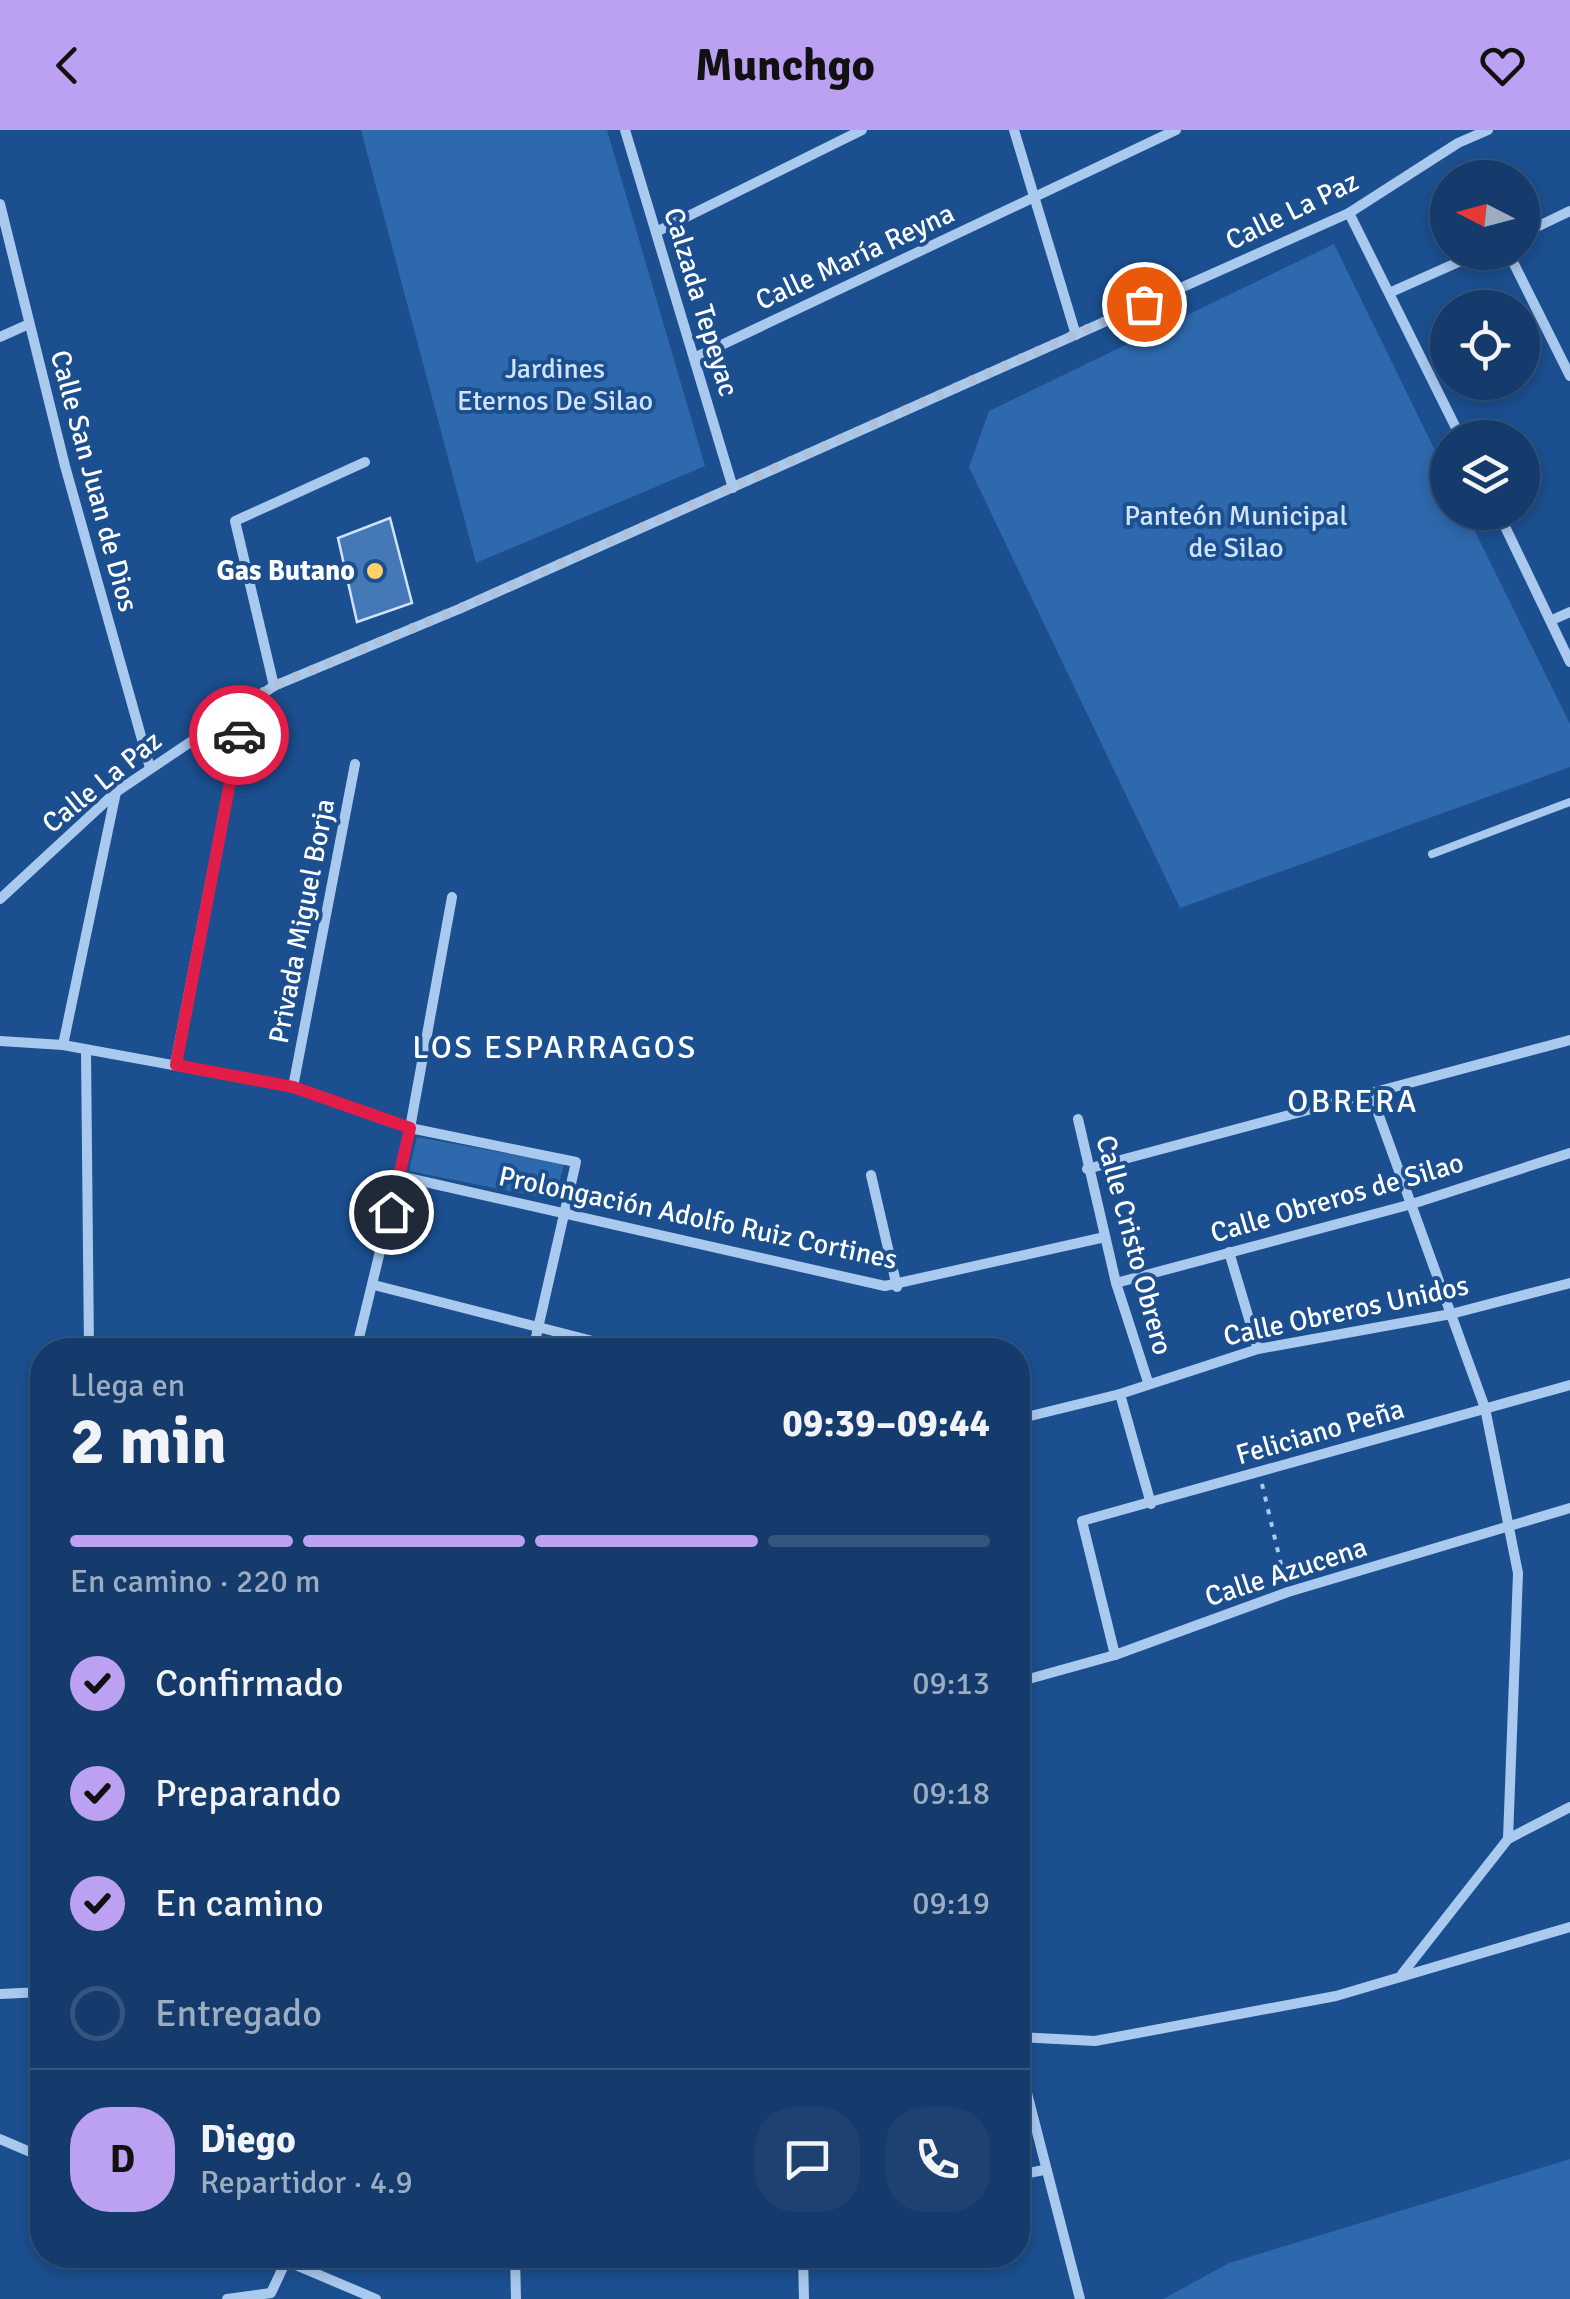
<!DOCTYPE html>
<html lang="es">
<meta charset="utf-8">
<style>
:root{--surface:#143b6b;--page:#1d4271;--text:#f1f3f6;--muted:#9dadc1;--line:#33557e;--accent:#bca0f2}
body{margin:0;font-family:Signika,sans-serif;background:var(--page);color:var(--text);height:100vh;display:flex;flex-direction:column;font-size:38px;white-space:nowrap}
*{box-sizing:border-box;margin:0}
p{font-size:32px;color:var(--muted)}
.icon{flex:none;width:55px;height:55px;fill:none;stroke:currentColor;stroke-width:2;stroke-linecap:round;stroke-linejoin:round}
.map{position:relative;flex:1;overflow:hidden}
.details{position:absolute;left:30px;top:1208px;width:1000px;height:930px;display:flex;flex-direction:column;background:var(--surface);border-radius:40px;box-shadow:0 5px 15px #0003,0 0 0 2px var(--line)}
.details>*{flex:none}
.needle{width:65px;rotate:276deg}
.buttons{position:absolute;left:1430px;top:30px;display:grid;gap:20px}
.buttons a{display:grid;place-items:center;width:110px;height:110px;border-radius:50%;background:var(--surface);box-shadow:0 5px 15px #0003,0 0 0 2px var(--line);font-size:50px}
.pin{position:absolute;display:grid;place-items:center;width:85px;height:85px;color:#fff;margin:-42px;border:5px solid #fff;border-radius:50%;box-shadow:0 2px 10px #0007}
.courier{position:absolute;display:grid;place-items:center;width:100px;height:100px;margin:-50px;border:8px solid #e11d48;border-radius:50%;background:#fff;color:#222;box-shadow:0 2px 12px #0007}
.overview em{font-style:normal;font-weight:700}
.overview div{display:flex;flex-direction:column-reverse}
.overview{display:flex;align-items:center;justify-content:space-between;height:170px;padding:0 40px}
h1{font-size:65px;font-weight:700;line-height:75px}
.bar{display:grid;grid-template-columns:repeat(4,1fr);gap:15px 10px;align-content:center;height:120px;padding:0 40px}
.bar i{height:12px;border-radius:8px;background:var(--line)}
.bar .current{background:var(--accent)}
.bar p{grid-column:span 4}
.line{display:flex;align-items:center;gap:25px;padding:0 40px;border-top:2px solid var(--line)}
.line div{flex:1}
.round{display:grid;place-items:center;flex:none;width:105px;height:105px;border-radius:40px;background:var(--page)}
ol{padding:0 40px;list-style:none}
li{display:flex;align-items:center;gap:30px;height:110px}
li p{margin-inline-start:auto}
li .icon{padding:10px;border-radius:50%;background:var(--accent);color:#111;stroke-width:4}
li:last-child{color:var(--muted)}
li i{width:55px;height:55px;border:5px solid var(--line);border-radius:50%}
header{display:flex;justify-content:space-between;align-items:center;height:130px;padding:0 40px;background:var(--accent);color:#111;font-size:45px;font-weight:700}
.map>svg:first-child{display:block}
.green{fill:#2e69ad}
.building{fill:#4478b7;stroke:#cfe3fa;stroke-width:2.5}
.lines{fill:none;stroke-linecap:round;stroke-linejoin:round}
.path{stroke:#a9c9ee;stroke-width:4;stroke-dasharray:5 8;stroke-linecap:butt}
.service{stroke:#a9c9ee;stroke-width:8}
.minor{stroke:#a9c9ee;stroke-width:10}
.done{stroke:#afc1d8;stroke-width:10;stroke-dasharray:0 18}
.route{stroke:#e11d48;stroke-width:12}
.poi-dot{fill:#ffd166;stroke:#1b4f8f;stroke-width:4}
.labels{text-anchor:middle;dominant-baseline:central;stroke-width:8;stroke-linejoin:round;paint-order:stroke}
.street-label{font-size:28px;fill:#fff;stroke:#1b4f8f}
.park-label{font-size:28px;fill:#cfe3fa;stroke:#1b4f8f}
.poi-label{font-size:28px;font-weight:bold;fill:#fff;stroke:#1b4f8f;text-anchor:end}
.quarter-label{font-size:32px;letter-spacing:2.5px;fill:#fff;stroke:#1b4f8f}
</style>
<header><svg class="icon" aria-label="back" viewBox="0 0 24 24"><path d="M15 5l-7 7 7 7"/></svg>Munchgo<svg class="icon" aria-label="heart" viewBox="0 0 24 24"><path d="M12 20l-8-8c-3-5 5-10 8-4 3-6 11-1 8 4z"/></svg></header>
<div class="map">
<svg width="1570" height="2169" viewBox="0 0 1570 2169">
<rect width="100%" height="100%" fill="#1b4f8f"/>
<g class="green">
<polygon points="361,0 607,0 705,336 476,433"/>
<polygon points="1334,114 1447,345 1448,382 1466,383 1570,594 1570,637 1180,778 969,337 989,281"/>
<polygon points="417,1007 564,1034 555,1070 409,1041"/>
<polygon points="1570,2029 1570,2169 1163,2169 1229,2133"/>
</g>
<polygon class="building" points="390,388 412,473 357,492 338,408"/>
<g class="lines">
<polyline class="path" points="1262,1354 1284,1447"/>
<polyline class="service" points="1432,724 1570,672"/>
<g class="minor">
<polyline points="625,0 733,358"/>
<polyline points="1014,0 1076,205"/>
<polyline points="0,74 65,336 150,638"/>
<polyline points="1349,83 1461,308"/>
<polyline points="656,102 862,0"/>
<polyline points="1522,104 1570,81"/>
<polyline points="1508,122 1570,246"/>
<polyline points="1389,163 1481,122"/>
<polyline points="0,207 29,194"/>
<polyline points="694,228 1176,0"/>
<polyline points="1498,382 1570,532"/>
<polyline points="1552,490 1570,482"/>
<polyline points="274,556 235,391 365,332"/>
<polyline points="0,769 116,662 274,556 459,479 1349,83 1458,13 1488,0"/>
<polyline points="0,911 63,915 293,957 410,998 576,1032 533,1220"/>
<polyline points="63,915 116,662"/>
<polyline points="86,921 89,1220"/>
<polyline points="175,935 245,572"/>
<polyline points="293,957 355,634"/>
<polyline points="1370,961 1485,1278 1518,1443 1508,1709 1402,1844"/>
<polyline points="1078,989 1116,1153 1148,1252"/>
<polyline points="1087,1039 1570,910"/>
<polyline points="871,1045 897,1157"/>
<polyline points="399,1046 885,1156 1105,1107"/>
<polyline points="1229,1122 1258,1219"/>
<polyline points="1116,1153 1412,1074 1570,1023"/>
<polyline points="374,1155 628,1220"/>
<polyline points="356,1220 410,998 452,767"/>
<polyline points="1120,1264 1151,1374"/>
<polyline points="1018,1289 1120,1264 1258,1219 1451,1184 1570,1153"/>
<polyline points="1115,1525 1082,1391 1570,1255"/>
<polyline points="1018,1552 1115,1525 1288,1462 1570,1378"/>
<polyline points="1508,1709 1570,1677"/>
<polyline points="0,1864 42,1862"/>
<polyline points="1018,1907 1095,1911 1336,1866 1570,1797"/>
<polyline points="1018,1928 1080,2169"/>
<polyline points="0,2009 42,2027"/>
<polyline points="1018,2045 1044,2040"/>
<polyline points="272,2125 376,2169"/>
<polyline points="515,2125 516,2169"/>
<polyline points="803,2125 804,2169"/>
<polyline points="227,2169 271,2163 286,2131"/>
</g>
</g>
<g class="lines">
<polyline class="done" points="239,605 246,572 274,556 459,479 1144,174"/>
<polyline class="route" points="239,605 176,935 293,957 410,998 391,1082"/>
</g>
<circle class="poi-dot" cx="375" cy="441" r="10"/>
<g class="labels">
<g class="street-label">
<text transform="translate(1292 81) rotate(-26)">Calle La Paz</text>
<text transform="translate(855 127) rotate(-25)">Calle María Reyna</text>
<text transform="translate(701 172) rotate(73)">Calzada Tepeyac</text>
<text transform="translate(94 351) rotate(75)">Calle San Juan de Dios</text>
<text transform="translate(102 652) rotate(-39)">Calle La Paz</text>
<text transform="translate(302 791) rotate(-79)">Privada Miguel Borja</text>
<text transform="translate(1337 1068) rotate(-16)">Calle Obreros de Silao</text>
<text transform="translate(698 1088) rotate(12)">Prolongación Adolfo Ruiz Cortines</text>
<text transform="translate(1134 1115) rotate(75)">Calle Cristo Obrero</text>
<text transform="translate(1346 1181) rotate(-12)">Calle Obreros Unidos</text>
<text transform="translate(1320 1302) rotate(-16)">Feliciano Peña</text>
<text transform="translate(1286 1442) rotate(-18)">Calle Azucena</text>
</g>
<g class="park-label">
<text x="555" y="239">Jardines<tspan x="555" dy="32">Eternos De Silao</tspan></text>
<text x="1236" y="386">Panteón Municipal<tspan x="1236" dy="32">de Silao</tspan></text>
</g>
<g class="poi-label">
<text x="355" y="441">Gas Butano</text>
</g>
<g class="quarter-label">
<text x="555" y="917">LOS ESPARRAGOS</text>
<text x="1353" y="971">OBRERA</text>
</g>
</g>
</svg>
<div class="buttons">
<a><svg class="needle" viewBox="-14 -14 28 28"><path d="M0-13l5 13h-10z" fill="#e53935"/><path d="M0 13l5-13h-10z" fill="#9dadc1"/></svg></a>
<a><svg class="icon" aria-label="locate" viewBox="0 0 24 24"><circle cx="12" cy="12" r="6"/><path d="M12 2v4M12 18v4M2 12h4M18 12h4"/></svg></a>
<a><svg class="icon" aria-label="layers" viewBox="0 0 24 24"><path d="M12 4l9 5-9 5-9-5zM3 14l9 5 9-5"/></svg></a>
</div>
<div class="pin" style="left:1144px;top:174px;background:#ea580c"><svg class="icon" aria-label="bag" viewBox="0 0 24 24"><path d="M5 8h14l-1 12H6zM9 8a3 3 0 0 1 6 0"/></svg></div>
<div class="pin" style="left:391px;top:1082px;background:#1f2937"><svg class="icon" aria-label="home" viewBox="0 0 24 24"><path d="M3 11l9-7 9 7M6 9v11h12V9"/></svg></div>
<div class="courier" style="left:239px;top:605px"><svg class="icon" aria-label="car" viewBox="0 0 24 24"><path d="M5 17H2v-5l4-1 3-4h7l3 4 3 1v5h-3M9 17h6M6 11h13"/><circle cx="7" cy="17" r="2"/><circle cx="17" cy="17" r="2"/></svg></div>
<section class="details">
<div class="overview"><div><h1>2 min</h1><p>Llega en</p></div><em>09:39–09:44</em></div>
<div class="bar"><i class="current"></i><i class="current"></i><i class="current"></i><i></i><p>En camino · 220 m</p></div>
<ol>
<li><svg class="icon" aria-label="check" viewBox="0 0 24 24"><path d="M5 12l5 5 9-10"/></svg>Confirmado<p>09:13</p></li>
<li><svg class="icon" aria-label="check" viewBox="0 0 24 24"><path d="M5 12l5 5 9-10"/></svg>Preparando<p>09:18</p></li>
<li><svg class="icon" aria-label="check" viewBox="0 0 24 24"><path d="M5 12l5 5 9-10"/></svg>En camino<p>09:19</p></li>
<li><i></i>Entregado</li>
</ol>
<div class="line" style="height:180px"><b class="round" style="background:var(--accent);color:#111">D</b><div><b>Diego</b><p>Repartidor · 4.9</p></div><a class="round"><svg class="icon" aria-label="chat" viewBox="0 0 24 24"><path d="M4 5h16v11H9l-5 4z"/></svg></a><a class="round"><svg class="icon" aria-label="phone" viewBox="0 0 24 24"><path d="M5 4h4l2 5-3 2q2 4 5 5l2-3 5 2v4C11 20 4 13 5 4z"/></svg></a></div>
</section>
</div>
